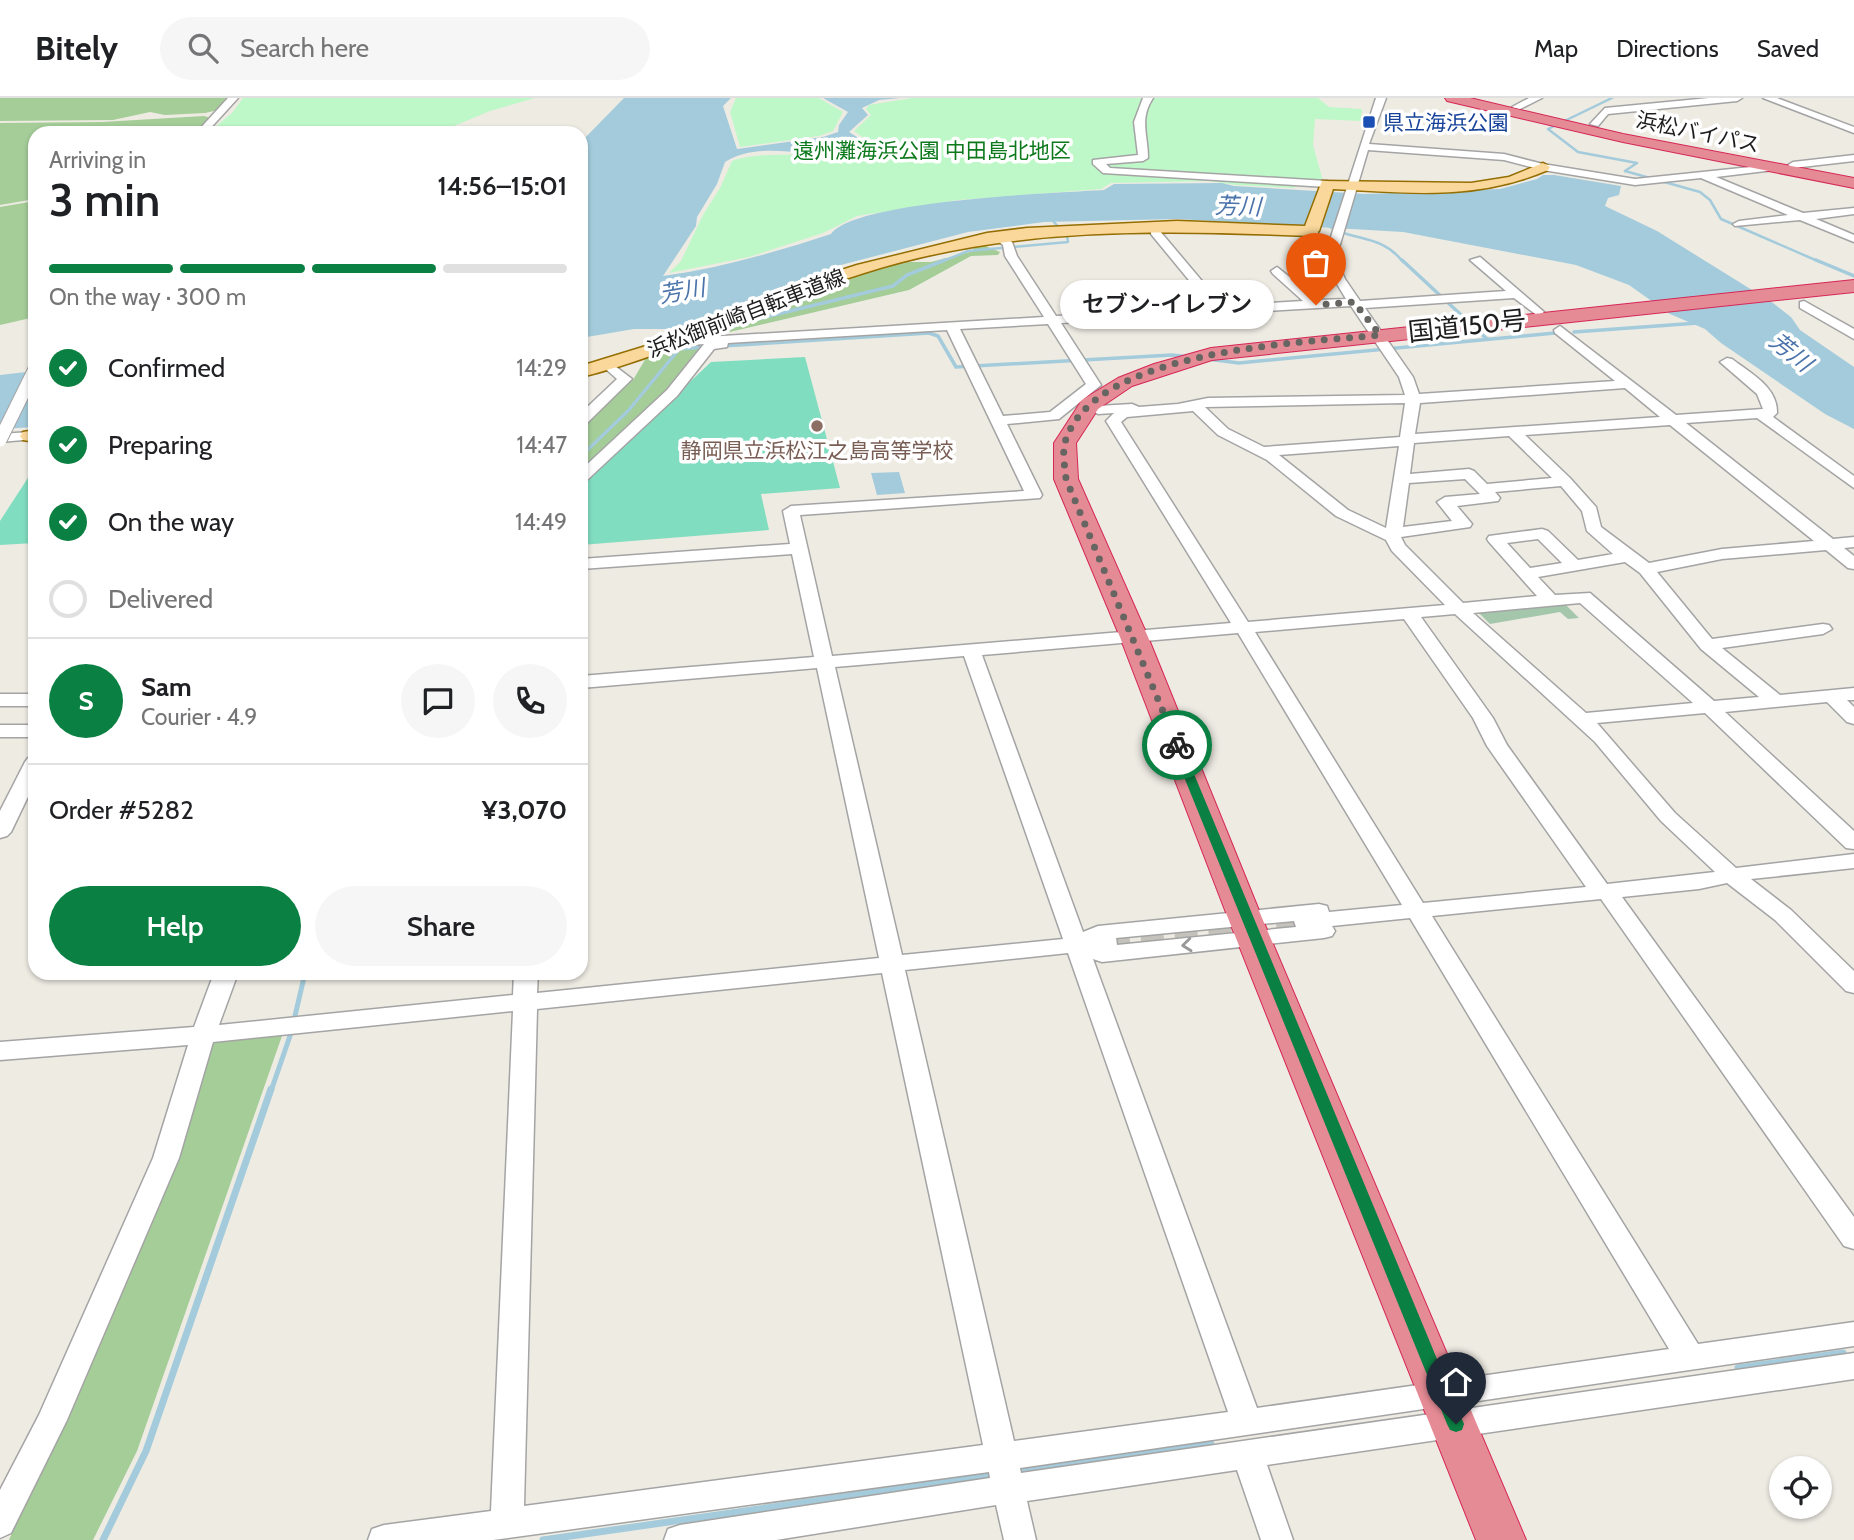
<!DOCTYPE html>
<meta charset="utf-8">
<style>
:root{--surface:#fff;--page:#f6f6f6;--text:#202124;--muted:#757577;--line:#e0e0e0;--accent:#0b8043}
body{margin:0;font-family:Cabin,"Noto Sans JP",sans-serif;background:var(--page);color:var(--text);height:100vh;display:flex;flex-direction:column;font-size:26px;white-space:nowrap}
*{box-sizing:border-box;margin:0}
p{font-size:23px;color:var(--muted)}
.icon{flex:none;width:38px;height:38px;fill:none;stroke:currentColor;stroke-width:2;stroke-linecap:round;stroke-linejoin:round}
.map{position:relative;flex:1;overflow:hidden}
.sheet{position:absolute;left:28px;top:28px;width:560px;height:854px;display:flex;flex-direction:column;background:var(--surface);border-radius:21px;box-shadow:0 2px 5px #0004}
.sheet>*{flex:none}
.controls{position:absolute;left:1769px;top:1358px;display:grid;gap:14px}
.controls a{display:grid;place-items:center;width:63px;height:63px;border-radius:50%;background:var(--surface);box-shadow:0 2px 5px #0004;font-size:35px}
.pin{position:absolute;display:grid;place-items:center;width:60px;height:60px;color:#fff;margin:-72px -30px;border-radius:50% 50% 50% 0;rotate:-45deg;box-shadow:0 0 7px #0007}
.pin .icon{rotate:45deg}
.courier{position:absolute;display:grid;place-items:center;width:70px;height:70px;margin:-35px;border:5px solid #0b8043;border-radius:50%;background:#fff;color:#222;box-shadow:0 2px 9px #0007}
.bubble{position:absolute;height:49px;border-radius:24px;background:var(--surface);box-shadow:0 2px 5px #0004;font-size:23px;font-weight:600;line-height:49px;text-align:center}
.headline em{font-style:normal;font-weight:600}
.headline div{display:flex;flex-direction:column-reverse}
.headline{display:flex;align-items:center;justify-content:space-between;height:119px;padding:0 21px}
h1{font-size:46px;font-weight:600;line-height:52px}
.bar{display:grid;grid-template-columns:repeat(4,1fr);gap:10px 7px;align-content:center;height:84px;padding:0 21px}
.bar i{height:9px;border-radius:5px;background:var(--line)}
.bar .active{background:var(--accent)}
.bar p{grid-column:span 4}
.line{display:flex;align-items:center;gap:18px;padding:0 21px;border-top:2px solid var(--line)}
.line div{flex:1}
.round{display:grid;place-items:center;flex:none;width:74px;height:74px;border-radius:37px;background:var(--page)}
ol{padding:0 21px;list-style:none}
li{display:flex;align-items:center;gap:21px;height:77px}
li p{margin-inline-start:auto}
li .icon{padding:7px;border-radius:50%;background:var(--accent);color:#fff;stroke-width:4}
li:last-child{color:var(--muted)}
li i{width:38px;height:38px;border:4px solid var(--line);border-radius:50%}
.primary-button{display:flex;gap:14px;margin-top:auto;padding:14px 21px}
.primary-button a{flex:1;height:80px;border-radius:42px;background:var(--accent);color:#fff;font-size:28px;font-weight:600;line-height:80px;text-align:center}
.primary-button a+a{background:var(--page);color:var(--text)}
header{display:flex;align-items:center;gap:42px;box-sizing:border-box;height:98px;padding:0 35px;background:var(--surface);border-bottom:2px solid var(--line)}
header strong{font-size:33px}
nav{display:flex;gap:38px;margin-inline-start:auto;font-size:24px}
.search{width:490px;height:63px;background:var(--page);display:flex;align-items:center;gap:18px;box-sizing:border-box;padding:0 24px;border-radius:38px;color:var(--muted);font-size:26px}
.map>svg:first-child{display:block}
.forest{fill:#a4cd98}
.cemetery{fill:#a4c7ac}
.park{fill:#bff8c8}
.pitch{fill:#81ddc0}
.water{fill:#a3cbdb}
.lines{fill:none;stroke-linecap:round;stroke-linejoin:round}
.stream-far3{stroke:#a3cbdb;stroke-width:2.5}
.stream-far2{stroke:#a3cbdb;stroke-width:3.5}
.stream-far1{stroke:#a3cbdb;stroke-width:5}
.stream{stroke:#a3cbdb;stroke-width:7}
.minor-tunnel{stroke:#c4c2bb;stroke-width:23;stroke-dasharray:23 11;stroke-linecap:butt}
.minor-casing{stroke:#a4a4a4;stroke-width:3}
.major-casing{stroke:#946e02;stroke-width:3}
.highway-casing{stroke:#d62655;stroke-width:2}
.minor{fill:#fff;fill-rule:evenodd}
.major{fill:#fad89b;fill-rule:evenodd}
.highway{fill:#e58b95;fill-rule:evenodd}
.minor-bridge-casing{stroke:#a4a4a4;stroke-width:15;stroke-linecap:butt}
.minor-bridge{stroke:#fff;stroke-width:13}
.oneway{stroke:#999}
.route{fill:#0b8043}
.done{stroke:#666562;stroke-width:7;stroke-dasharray:0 12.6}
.transit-dot{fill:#1a4fb4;stroke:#fff;stroke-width:2.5}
.education-dot{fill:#8d6e63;stroke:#fff;stroke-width:2.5}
.labels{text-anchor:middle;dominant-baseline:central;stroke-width:7;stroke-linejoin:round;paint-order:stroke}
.far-transit-label{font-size:21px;fill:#164399;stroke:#fff;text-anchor:start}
.far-street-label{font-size:21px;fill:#1d1d1d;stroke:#fff}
.far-park-label{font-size:21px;fill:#0d791d;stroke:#fff}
.far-education-label{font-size:21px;fill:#785e54;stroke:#fff}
.far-water-label{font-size:23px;font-style:italic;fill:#4b74ab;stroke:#fff}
.street-label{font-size:26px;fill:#1d1d1d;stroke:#fff}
</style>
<header>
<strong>Bitely</strong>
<div class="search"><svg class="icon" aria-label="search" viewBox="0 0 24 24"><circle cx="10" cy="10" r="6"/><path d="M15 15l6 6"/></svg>Search here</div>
<nav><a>Map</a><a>Directions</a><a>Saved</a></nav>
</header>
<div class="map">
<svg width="1854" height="1442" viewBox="0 0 1854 1442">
<rect width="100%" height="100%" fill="#eeebe3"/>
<g class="forest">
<polygon points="0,0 227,0 218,12 205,15 165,17 150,14 113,22 0,23"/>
<polygon points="204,18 211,20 195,35 35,35 35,101 0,107 0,25 102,24"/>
<polygon points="35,103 35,219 0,227 0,109"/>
<polygon points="983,147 1000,154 998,157 971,158 909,192 704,240 698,238 790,199 869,173 901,164 931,164 974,153 973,149"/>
<polygon points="676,248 700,249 664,294 581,371 581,342 585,325 633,282 646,260"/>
<polygon points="283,935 137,1353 93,1442 9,1442 162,1087 209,951 217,942"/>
</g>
<polygon class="cemetery" points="1565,506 1579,520 1568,521 1560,514 1490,526 1478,514"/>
<g class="park">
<polygon points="243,0 535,0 490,13 437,35 208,35 232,15"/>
<polygon points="736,0 819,0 843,14 833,33 819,38 740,49 730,14"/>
<path d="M912 0H1318L1329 9 1362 11 1361 23 1315 21 1313 47 1323 83H1298L1294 90 1236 87 1209 83 1111 85 1101 91 958 102 857 118 823 135 749 159 669 175 681 163 703 117 720 90 732 63C769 48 856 67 876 49L854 33 871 17 866 11 869 7Z"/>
</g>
<g class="pitch">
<polygon points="805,259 840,390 761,396 769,432 581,447 581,386 711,264"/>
<polygon points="35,369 35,445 0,447 0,423"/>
</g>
<g class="water">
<path d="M624 0H731L723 8 737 51 823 39 838 34 839 27 848 14 823 0H901L879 2 862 10 868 17 849 34 873 49C839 72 767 36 725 64L717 86 697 119 696 128 663 178C721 170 776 154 831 136 855 102 1057 95 1104 92L1114 86 1222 85 1234 88 1365 96 1500 91 1537 81 1543 77H1554L1621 88 1619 97 1608 100 1605 108 1657 133 1773 205 1791 219 1800 232 1854 269V331L1825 316 1721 245 1705 231 1670 216 1629 187 1576 167 1403 134 1177 121 1044 124 968 134 833 169 674 231H634L581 240V44Z"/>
<polygon points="35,273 35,329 0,331 0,277"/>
<polygon points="899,374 905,395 877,397 871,375"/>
</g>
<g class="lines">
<g class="stream-far3">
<polyline points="1612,0 1548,31 1578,54 1637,65 1625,73"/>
<polyline points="1625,73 1700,94 1710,102 1721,121 1820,164"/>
<path d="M1325 126C1351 144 1381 135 1403 164"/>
<polyline points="941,164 968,153 1068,144 1067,138 1051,121"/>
</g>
<g class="stream-far2">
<polyline points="1402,162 1487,241"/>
<polyline points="1816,162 1854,178"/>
<polyline points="1574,234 1698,225"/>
<polyline points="713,240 728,230 745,224 893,188 907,177 945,162"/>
<polyline points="723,248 929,235 938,238 956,269 1172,257 1190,259"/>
<polyline points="677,251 706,249"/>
<polyline points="1207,261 1239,265 1555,235"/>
<polyline points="581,358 628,313 680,250"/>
</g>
<polyline class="stream-far1" points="271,993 291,935 305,875"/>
<g class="stream">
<polyline points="1738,1270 1843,1255"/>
<polyline points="1016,1374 1211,1346"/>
<polyline points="103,1442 146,1353 271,991"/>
<polyline points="543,1442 996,1377"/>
</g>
<polyline class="minor-tunnel" points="1107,844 1304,824"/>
<defs>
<g id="minor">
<polygon points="228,0 238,0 206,35 196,35"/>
<path d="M1143 0H1153C1139 21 1148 37 1148 60L1143 63 1106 66 1110 70 1327 83 1332 86 1327 89 1103 75 1093 66V62L1138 57 1134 24Z"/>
<path d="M1376 0H1386L1369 46 1504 56 1543 66 1635 81 1770 67 1775 70 1774 72 1716 79 1803 115 1854 110V116L1816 121 1854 137V144L1800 122 1735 128 1733 126 1739 123 1788 117 1701 80 1635 87 1543 72 1504 62 1368 52 1336 160 1345 181 1360 203 1506 193 1470 162 1480 159 1544 214 1538 218 1514 200 1365 210 1413 279 1419 296 1615 283 1555 235 1554 232 1560 228 1676 317 1763 311 1757 296 1720 264 1727 260 1732 261C1750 275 1778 289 1777 315L1773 319 1854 378V390L1757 320 1686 325 1833 441 1854 439V449L1844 450 1854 458V471L1848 470 1826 452 1722 461 1657 474 1712 541 1823 526 1829 527 1832 531 1823 536 1722 550 1780 597 1854 590V602H1847L1854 609V626L1847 624 1827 604 1725 614 1854 733V751L1846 750 1705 615 1597 625 1675 715 1736 770 1854 756V770L1751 781 1791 812 1854 873V895L1846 893 1775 822 1727 785 1699 791 1622 799 1854 1119V1151L1844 1148 1601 801 1432 818 1698 1246 1854 1224V1248L1020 1370 1021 1375 1854 1255V1281L1267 1367 1293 1442H1261L1237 1372 1027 1403 1036 1442H1004L996 1407 776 1442H664L668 1431 680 1427 990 1380 989 1374 493 1442H368L372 1431 384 1427 491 1413 513 913 213 944 179 1060 67 1322 11 1435 0 1440V1392L39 1317 153 1060 188 947 0 962V944L194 929 214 875H238L219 927 513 897 514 875H538L537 895 879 860 817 570 581 590V578L814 559 792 456 581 471V461L790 446 783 413 791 408 1024 393 947 232 728 245 727 249 714 251 677 298 586 383 581 385V372L667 292 704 246 678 248 671 244 673 241 1044 219 1005 158 1003 147 991 138 997 135 1012 144 1017 158 1056 218 1211 209 1151 136V132H1159L1223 208 1303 203 1273 176 1271 173 1277 169 1318 202 1346 201 1305 133 1315 131 1328 148ZM1351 208 1399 279 1405 297 1208 300 1178 306 1139 309 1132 306 1098 308 1091 312 1098 316 1114 315 1106 323 1231 525 832 558 800 417 1040 400 1042 397 1007 326 1059 321 1101 287 1061 225ZM1048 226 1086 286 1050 314 1003 318 960 231ZM1625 290 1660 319 1415 336 1420 305ZM1405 305 1400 339 1264 349 1228 331 1205 309ZM1193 313 1218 337 1267 362 1336 418 1386 442 1392 453 1445 507 1248 524 1121 324 1127 319ZM1670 327 1814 443 1722 451 1649 465 1601 429 1596 409 1570 380 1525 337ZM1509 338 1552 380 1487 386 1474 373 1469 371 1410 376 1414 345ZM1399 348 1386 430 1348 412 1279 357ZM1465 381 1480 396 1445 399 1437 404 1452 423 1403 429 1409 385ZM1561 388 1582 413 1587 433 1613 456 1578 462 1548 433 1542 431 1489 438 1487 441 1489 444 1537 498 1463 505 1405 447 1401 439 1470 429 1472 426 1457 408 1498 403 1500 400 1495 394ZM1538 441 1562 465 1530 470 1507 445ZM1625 464 1640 475 1701 551 1759 599 1714 603 1590 495 1555 497 1538 479ZM1580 505 1693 605 1586 615 1473 515ZM1455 516 1595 644 1661 723 1715 774 1607 786 1507 647 1493 620 1421 519ZM1404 521 1473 620 1487 648 1586 789 1423 805 1255 534ZM1238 535 1402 807 1329 814 1327 808 1319 806 1098 828 1083 834 982 557ZM964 558 1063 841 902 857 835 569ZM1410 820 1669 1251 1257 1310 1093 861 1102 864 1324 840 1332 838 1335 833 1332 828ZM1294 823 1296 829 1117 847 1116 840ZM1068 855 1228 1314 1014 1343 905 872ZM882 875 983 1347 524 1408 537 911Z"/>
<polygon points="1529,0 1542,0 1520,11 1512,9"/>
<polygon points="1709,0 1742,0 1737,3 1608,16 1598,28 1590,26 1605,10"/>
<polygon points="1763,0 1777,0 1854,29 1854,35"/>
<polygon points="1854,57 1854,63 1793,70 1788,67 1793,64"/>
<polygon points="1804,203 1854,231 1854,241 1800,210 1800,204"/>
<polygon points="607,262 632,281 586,326 581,327 581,315 617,281 600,266"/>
<polygon points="30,334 35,335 35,341 0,344 0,336"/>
<rect x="0" y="596" width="35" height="12"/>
<rect x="0" y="627" width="35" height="12"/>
<polygon points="35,658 35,684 11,734 7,738 0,740 0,713 25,664 28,660"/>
</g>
<g id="major">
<path d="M1543 65 1550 69 1548 72C1476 103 1409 95 1333 91L1319 133 1311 138C1158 132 1012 128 864 175 767 205 681 255 581 279V268L672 240 807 183 857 167 987 135 1027 130 1177 123 1305 128 1322 83 1471 85 1509 79Z"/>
<polygon points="35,332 35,344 23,342 20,338 23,334"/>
</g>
<g id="highway">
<polygon points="1445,0 1470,0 1623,36 1854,80 1854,90 1623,44 1447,3"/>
<polygon points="1854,182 1854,194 1212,262 1132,288 1098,311 1076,345 1078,381 1148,539 1262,820 1526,1442 1476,1442 1228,820 1120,539 1054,381 1054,345 1082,302 1118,280 1154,266 1211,250"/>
</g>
</defs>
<use href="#minor" class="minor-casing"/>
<use href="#major" class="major-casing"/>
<use href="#highway" class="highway-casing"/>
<use href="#minor" class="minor"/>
<use href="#major" class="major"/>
<use href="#highway" class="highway"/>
<defs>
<polyline id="minor-bridge" points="0,342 35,271"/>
</defs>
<use href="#minor-bridge" class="minor-bridge-casing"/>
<use href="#minor-bridge" class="minor-bridge"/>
</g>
<defs><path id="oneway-chevron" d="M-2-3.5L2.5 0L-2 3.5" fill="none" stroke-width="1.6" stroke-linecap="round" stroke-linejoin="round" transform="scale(1.75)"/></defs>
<use class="oneway" href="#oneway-chevron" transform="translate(1187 847) rotate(174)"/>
<polygon class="route" points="1177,644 1182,647 1464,1326 1462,1332 1456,1334 1450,1332 1447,1326 1171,647"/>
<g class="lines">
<path class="done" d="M1177 647 1066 381C1065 370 1062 355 1065 344 1093 251 1301 245 1380 237L1354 204 1316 207"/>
</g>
<rect class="transit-dot" x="1362" y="17" width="14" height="14" rx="3.5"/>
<circle class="education-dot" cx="817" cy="328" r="7"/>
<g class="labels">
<g class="far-transit-label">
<text x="1383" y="24">県立海浜公園</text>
</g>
<g class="far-street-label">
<text transform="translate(1698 34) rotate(12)">浜松バイパス</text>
<text transform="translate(746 215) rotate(-21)">浜松御前崎自転車道線</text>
</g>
<g class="far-park-label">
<text x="932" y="52">遠州灘海浜公園 中田島北地区</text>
</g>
<g class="far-education-label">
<text x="817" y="352">静岡県立浜松江之島高等学校</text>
</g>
<g class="far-water-label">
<text transform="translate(1238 108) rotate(2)">芳川</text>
<text transform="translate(682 193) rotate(-10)">芳川</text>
<text transform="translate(1791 254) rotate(39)">芳川</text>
</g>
<g class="street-label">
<text transform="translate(1467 228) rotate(-6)">国道150号</text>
</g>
</g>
</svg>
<div class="controls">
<a><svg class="icon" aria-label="locate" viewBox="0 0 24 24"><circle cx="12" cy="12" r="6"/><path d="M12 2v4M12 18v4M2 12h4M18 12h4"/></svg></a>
</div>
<div class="pin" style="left:1316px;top:207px;background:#ea580c"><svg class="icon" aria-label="bag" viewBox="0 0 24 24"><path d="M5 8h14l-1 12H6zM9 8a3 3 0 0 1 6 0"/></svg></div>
<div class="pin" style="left:1456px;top:1326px;background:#1f2937"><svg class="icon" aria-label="home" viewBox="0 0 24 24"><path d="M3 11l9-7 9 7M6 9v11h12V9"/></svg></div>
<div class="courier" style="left:1177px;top:647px"><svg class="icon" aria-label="bike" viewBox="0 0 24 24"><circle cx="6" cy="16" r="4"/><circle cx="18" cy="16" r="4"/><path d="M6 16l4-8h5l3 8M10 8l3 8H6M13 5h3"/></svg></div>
<div class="bubble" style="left:1060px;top:182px;width:214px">セブン-イレブン</div>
<section class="sheet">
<div class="headline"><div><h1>3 min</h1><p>Arriving in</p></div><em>14:56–15:01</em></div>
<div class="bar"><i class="active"></i><i class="active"></i><i class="active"></i><i></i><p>On the way · 300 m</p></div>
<ol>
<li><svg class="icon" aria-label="check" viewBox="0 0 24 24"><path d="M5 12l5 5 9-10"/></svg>Confirmed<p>14:29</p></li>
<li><svg class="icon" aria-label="check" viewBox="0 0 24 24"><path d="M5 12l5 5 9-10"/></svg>Preparing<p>14:47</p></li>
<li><svg class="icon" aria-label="check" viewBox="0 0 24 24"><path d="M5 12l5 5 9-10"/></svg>On the way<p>14:49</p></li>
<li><i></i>Delivered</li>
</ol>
<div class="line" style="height:126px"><b class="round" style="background:var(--accent);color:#fff">S</b><div><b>Sam</b><p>Courier · 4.9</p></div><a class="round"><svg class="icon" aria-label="chat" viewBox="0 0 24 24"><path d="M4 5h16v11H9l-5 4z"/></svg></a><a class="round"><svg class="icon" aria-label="phone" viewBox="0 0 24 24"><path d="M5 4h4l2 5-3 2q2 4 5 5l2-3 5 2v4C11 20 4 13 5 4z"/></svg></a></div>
<div class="line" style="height:91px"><div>Order #5282</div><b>¥3,070</b></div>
<div class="primary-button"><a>Help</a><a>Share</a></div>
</section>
</div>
